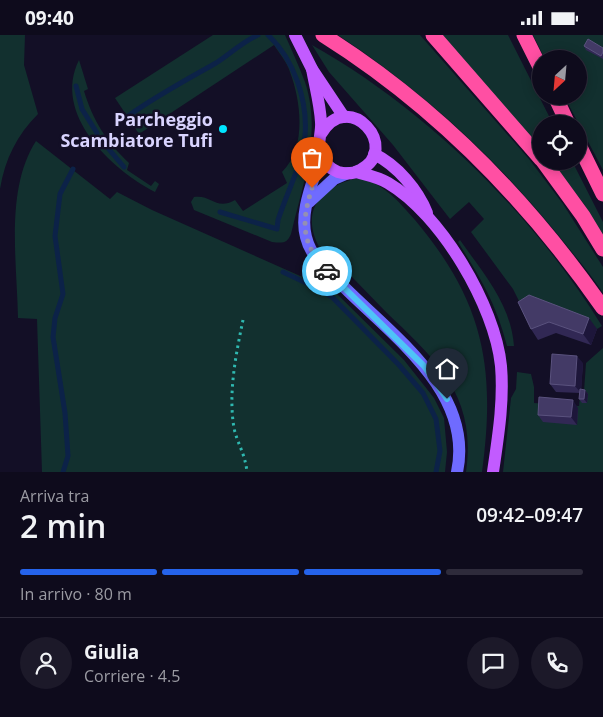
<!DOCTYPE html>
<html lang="it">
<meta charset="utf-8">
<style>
:root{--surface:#0e0b1c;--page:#1c1929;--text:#f1f3f6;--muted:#9b9ba3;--line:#2e2b3b;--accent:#2563eb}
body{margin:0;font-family:"Open Sans",sans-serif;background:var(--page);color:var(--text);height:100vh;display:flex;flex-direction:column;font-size:19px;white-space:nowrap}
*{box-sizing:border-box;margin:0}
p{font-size:16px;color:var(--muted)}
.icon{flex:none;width:28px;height:28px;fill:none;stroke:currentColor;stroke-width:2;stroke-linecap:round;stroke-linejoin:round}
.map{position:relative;height:437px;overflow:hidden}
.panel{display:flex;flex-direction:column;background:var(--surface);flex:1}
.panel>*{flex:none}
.needle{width:32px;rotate:206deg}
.tools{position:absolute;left:532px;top:15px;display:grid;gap:10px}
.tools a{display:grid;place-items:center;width:55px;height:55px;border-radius:50%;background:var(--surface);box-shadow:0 2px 12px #0003,0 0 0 1px var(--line);font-size:25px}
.pin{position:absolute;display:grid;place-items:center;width:42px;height:42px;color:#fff;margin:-51px -21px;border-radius:50% 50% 50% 0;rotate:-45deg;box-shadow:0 0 5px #0007}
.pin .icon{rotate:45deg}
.courier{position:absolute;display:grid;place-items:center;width:50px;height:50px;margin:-25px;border:4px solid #4fc3f7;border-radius:50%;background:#fff;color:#222;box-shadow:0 1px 6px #0007}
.overview em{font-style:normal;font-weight:600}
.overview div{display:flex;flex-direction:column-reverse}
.overview{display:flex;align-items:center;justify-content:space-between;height:85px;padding:0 20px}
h1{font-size:32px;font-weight:600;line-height:38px}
.bar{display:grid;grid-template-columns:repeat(4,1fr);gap:8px 5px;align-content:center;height:60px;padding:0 20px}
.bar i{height:6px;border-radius:4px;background:var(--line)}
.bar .selected{background:var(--accent)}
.bar p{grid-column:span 4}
.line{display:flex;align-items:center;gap:12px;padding:0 20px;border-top:1px solid var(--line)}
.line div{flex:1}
.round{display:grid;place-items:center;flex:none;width:52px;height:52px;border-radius:26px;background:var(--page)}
.status{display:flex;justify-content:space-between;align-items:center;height:35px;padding:0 25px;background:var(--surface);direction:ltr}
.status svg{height:14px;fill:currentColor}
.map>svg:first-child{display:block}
.green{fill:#12302f}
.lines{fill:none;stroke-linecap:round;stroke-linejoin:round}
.stream{stroke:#0c2248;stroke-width:5}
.path{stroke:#2fb8b0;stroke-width:3;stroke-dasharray:2.5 4;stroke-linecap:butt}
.secondary{stroke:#6f6bff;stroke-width:12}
.primary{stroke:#c25bff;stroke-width:12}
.highway{stroke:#ff4fa3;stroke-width:15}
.wall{fill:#312854}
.shaded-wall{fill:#1d163a}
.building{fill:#433a66;stroke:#5a527e}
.done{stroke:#948fb3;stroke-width:5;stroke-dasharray:0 9}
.route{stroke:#4fc3f7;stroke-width:6}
.poi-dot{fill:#00e5ff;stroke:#130f26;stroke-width:2}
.labels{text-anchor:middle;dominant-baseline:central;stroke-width:5;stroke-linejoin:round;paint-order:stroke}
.poi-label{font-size:18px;font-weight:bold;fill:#d9d4ff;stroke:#130f26;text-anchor:end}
</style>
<div class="status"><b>09:40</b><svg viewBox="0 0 49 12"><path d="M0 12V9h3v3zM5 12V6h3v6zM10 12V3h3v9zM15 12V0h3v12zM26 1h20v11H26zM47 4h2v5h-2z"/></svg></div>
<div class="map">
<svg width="603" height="437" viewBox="0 0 603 437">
<rect width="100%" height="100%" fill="#130f26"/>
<g class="green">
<path d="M0 0H25L24 30 38 79C17 100 5 124 0 154Z"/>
<path d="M213 0H285C292 16 299 31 305 47 322 99 303 148 291 199 287 209 282 208 272 207L194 175 191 167 194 162C211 159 216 176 235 165L243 176 287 148 282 137C307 113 301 66 290 37 287 27 279 18 274 10L139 99 115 63Z"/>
<path d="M338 0H420L529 124 563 169 603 232V258C590 238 574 220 559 201 495 122 423 56 338 0Z"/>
<polygon points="441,0 508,0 553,89 541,89 541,114"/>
<polygon points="533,0 603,0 603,135 564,61 579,61 579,24 545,24"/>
<path d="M312 10C426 74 534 180 602 291L597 294 525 278 513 254 471 197 484 184 469 167 450 184 393 110 329 37Z"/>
<path d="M79 25 88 54 84 56C93 86 107 107 129 128L127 135 151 151 155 146 159 149 155 157C111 134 52 79 79 25Z"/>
<path d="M36 106 110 164 117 157 152 175 334 256 404 325 434 363 444 383 447 417 445 437H42L37 284 18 283C17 227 5 154 36 106Z"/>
<polygon points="551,126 572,126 603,187 603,201 584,169"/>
<path d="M358 143C383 147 399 167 415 185 484 267 496 333 482 437H466C477 360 436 325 386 277 367 258 349 238 329 219L326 223C298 184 313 153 358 143Z"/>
<path d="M460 205C483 238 511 269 514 311H507C496 268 481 244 458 207Z"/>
<polygon points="603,313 603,437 503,437 511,363 516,354 517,337 531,339 534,352 534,368 579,371 580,361 584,356 586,328"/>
</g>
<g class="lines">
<g class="stream">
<polyline points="76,51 82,74 97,98"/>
<path d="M128 81C156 61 186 45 216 28 230 19 242 7 258 0"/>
<polyline points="107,112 124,132"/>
<path d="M220 177 277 194 278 185C287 157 302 130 305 101 308 66 294 24 268 0"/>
<polyline points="283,237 319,254 333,263 399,330 423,358 436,384 440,416 436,437"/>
<polyline points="63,437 68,421 65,378 53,302 55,283 63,259 55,201 60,159 73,134"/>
</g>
<path class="path" d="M243 285C236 319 228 358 234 393 237 408 245 418 247 437"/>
<g class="secondary">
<path d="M321 120C314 145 299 176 306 202 311 223 329 238 344 252 393 301 474 358 457 437"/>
<polyline points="309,167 334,144 348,138"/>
</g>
<g class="primary">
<polyline points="295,0 312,34 344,82"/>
<path d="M312 34C315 51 320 69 321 87 322 99 316 110 321 121 324 128 331 134 338 137 345 139 353 139 360 135 402 114 349 52 321 99"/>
<path d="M374 119C397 130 418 155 427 178"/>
<path d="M356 137C367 140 378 142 388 148 441 179 495 271 501 331 504 367 498 402 493 437"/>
</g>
<g class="highway">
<path d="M323 0C436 71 527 164 603 273"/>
<polyline points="433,0 541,124"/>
<polyline points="524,0 541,34"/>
<polyline points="555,61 568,89"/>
<polyline points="579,110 603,159"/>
<polyline points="543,126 583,181 603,214"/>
</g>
</g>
<g class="wall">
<polygon points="584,11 603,13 603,24 586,15"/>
<polygon points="518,267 597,294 591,310 556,298 538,305 531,294"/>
<polygon points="583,328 581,355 585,355 588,359 587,368 582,368 579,364 580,358 556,357 550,349"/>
<polygon points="578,373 577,390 543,387 538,380"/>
</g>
<g class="shaded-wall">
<polygon points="589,283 597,294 591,310 583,299"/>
<polygon points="577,321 583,328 581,358 575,351"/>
<polygon points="585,355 588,359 587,368 584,364"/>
<polygon points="573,365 578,373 577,390 571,382"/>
</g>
<g class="building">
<polygon points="588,4 603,13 603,17 601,21 584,11"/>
<polygon points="529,260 589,283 583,299 549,287 531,294 518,267"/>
<polygon points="552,319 577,321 575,351 550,349"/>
<polygon points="580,354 585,355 584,364 579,364"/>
<polygon points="539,362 573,365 571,382 538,380"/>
</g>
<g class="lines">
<path class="done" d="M312 153C301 188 301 208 327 236"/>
<polyline class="route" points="327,236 424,331 447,364"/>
</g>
<circle class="poi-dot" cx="223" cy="94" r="5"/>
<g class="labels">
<g class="poi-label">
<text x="213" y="84">Parcheggio<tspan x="213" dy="21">Scambiatore Tufi</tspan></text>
</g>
</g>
</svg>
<div class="tools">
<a><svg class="needle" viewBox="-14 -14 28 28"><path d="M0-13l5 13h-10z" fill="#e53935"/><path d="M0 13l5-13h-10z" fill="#9b9ba3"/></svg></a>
<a><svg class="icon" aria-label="locate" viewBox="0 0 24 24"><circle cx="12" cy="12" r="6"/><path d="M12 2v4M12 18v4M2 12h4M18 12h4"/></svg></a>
</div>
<div class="pin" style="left:312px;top:153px;background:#ea580c"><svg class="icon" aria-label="bag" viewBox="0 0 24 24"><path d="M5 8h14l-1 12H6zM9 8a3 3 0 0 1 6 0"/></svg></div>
<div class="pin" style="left:447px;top:364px;background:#1f2937"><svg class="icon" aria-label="home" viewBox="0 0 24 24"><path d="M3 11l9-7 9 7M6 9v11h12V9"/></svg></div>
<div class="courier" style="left:327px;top:236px"><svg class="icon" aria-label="car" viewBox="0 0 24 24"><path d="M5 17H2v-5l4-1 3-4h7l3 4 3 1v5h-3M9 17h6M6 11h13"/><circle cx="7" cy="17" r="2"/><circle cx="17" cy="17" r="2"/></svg></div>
</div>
<section class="panel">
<div class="overview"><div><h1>2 min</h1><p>Arriva tra</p></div><em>09:42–09:47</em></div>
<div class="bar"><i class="selected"></i><i class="selected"></i><i class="selected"></i><i></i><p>In arrivo · 80 m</p></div>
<div class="line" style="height:90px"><a class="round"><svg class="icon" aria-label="person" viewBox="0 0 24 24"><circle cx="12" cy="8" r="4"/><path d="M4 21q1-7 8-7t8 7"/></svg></a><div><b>Giulia</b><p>Corriere · 4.5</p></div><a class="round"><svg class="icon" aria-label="chat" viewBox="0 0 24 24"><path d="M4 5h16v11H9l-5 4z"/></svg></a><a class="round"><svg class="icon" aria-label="phone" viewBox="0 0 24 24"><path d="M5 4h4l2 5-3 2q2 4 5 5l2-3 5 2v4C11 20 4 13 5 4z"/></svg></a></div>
</section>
